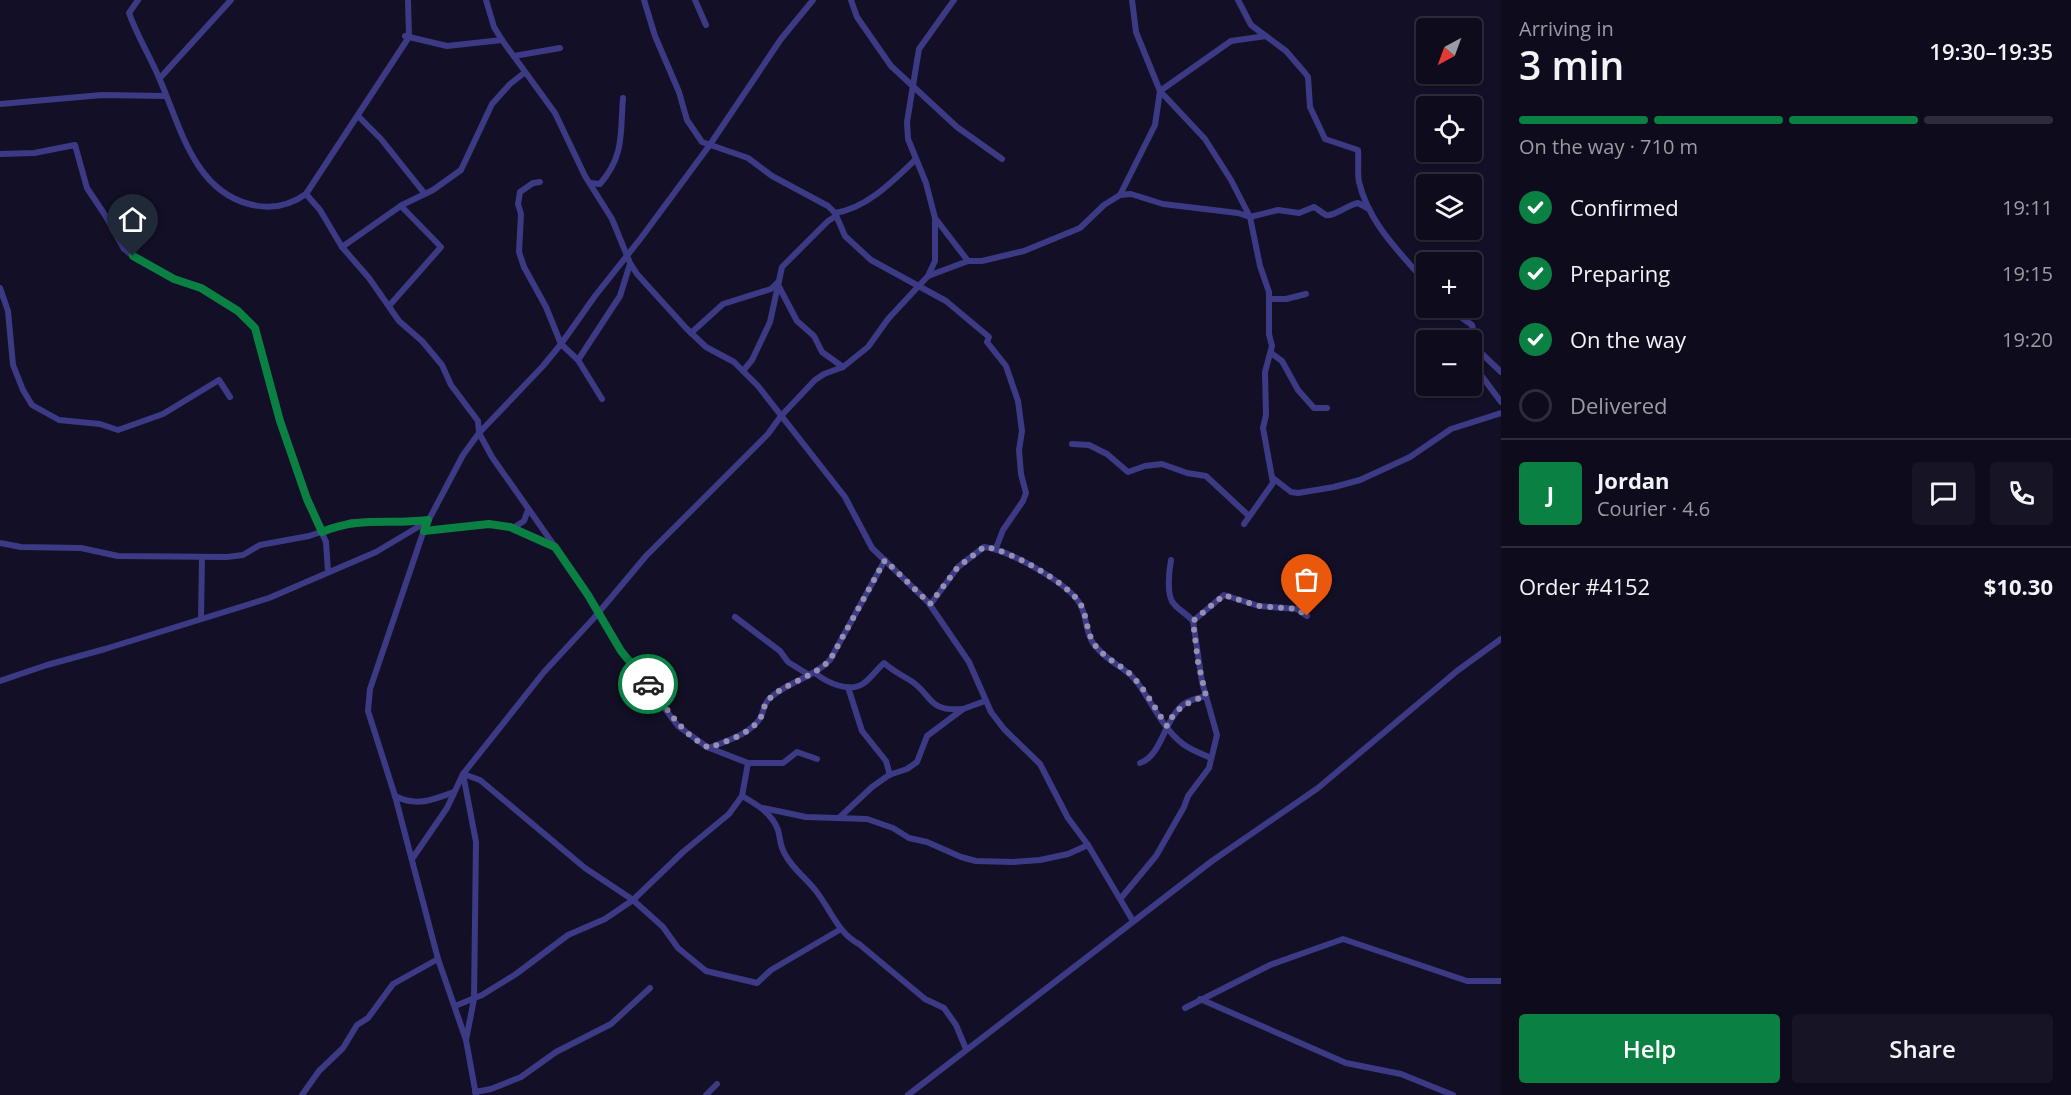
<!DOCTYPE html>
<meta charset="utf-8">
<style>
:root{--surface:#0e0b1c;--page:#171425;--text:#f1f3f6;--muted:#9b9ba3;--line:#2e2b3b;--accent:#0b8043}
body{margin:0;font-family:"Open Sans",sans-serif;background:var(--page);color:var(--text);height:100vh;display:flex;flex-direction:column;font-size:22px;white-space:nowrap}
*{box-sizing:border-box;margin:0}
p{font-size:20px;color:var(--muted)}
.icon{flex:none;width:33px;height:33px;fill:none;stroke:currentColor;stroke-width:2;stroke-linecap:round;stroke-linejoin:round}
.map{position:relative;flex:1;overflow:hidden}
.panel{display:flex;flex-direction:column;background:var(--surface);width:570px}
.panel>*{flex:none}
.needle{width:39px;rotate:221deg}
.tools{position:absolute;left:1416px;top:18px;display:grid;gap:12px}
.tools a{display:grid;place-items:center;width:66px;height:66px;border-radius:6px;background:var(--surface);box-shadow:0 2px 4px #0004,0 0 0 2px var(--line);font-size:30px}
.pin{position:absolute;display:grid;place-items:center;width:51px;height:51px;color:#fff;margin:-62px -26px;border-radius:50% 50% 50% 0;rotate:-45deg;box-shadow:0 0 6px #0007}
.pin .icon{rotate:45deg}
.courier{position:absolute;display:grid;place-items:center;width:60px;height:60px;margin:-30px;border:4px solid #0b8043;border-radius:50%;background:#fff;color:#222;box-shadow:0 2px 8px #0007}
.head em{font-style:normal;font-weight:600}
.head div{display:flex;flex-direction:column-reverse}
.head{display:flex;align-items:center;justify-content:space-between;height:102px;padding:0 18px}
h1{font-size:39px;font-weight:600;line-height:45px}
.bar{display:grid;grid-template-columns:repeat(4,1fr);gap:9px 6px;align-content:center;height:72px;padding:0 18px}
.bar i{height:8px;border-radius:4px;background:var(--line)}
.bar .on{background:var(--accent)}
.bar p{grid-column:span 4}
.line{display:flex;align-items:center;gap:15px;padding:0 18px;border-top:2px solid var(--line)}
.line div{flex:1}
.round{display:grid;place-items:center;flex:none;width:63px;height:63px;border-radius:6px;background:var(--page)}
ol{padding:0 18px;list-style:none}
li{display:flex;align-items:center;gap:18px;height:66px}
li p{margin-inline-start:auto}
li .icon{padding:6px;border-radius:50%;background:var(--accent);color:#fff;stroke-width:4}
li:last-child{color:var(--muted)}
li i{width:33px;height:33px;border:3px solid var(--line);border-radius:50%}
.cta{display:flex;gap:12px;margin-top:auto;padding:12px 18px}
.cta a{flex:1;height:69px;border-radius:6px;background:var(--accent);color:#fff;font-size:24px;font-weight:600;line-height:69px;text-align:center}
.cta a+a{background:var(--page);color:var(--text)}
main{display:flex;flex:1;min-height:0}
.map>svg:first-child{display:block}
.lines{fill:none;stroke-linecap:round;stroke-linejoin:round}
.minor{stroke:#3d3a85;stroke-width:6}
.done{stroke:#948fb3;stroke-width:6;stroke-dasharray:0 10.8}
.route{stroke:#0b8043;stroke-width:8}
</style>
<main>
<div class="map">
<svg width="1501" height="1095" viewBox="0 0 1501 1095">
<rect width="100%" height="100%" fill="#130f26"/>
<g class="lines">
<g class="minor">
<path d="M138 0 129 13C138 38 150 56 160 80 180 126 194 190 249 204 270 210 289 206 306 194L409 37 408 0"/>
<polyline points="486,0 494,27 502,40 555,113 585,176 612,219 630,263 637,274 686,328 706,347 734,362 758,386 845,497 872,548 928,602 969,662 991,712 1004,729 1040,764 1068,818 1088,845 1133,921"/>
<polyline points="644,0 655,36 679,92 687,120 702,142 748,158 772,176 828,206 835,213 845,236 871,260 946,301 989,337 987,342 1006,366 1018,401 1022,431 1019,450 1021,474 1026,493 1023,501 1003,530 996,548"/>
<polyline points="695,0 706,25"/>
<polyline points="851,0 857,17 891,66 957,127 1002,159"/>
<path d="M1238 0 1251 25 1286 51 1305 73 1308 77 1310 107 1325 139 1358 150C1359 160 1357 172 1359 182 1369 224 1400 252 1426 283"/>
<polyline points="405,36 447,46 502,40"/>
<polyline points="514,56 560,48"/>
<polyline points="160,78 231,0"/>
<polyline points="0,104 102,95 166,96"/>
<polyline points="358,116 381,139 425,194"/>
<polyline points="0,154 34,153 75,145 87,188 105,215 124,249 133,256 174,279 201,288 238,311 255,328 275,405 307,499 326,542 328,572"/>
<polyline points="540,182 533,183 520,192 518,204 521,214 519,252 524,267 546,307 561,344 578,360 602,399"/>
<path d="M590 183 600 184C625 155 620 133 623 98"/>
<polyline points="306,194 320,210 342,247 369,278 399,321 422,341 442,365 451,385 478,421 479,433 492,457 582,585 621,651 678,726 707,747 748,763 783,763 797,752 817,759"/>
<path d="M1120 195 1131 194 1163 204 1238 213 1250 217 1278 210 1299 213 1314 207C1318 209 1322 213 1326 215 1333 217 1348 205 1358 203L1369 209"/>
<path d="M835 213C867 208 892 182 915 160"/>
<polyline points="935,218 968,261"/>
<polyline points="342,247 402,205 433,190 461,170 492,104 510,84 524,73"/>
<polyline points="928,276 935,261 935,218 926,183 908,139 907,122 919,49 954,0"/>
<polyline points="0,288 8,311 13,365 23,390 32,405 59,420 100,424 118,430 163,414 219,380 230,397"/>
<polyline points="1270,299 1286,299 1306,294"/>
<polyline points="389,306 441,247 401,206"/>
<polyline points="1448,308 1472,325 1478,350 1501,372"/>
<polyline points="691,333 723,304 771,289 777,283 797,321 814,336 822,352 843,367"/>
<polyline points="1476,347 1481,375 1501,402"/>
<polyline points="1271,353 1282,361 1298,390 1314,408 1327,408"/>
<polyline points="578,360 620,296 630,264"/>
<polyline points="743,371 752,360 770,322 782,267 828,221 836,216"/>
<polyline points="1072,444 1089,445 1107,454 1128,472 1145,466 1162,464 1187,473 1206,476 1249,516"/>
<polyline points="1273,478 1291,492 1298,493 1334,487 1360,480 1410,457 1451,429 1501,413"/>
<polyline points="1244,524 1273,483 1263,428 1266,415 1265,372 1272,346 1269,334 1269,292 1260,266 1250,217 1231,180 1205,139 1160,91 1231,41 1266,36"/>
<polyline points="513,528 524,521 528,510"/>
<polyline points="424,531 489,524 510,527 554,547"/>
<polyline points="0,543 21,547 81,548 118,556 227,557 243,555 260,545 309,536 351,522 425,521"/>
<path d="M930 605 958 567 984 547C1009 550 1068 583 1080 604 1087 616 1085 631 1093 643 1102 656 1115 663 1127 672 1136 678 1141 688 1147 697 1156 712 1168 733 1183 744 1191 750 1202 754 1211 758"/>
<polyline points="735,617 780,651 788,662 809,675"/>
<polyline points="201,619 202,557"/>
<polyline points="1193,621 1224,595 1259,606 1297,609 1307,616"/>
<path d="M815 673C826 682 850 694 864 683 871 678 877 669 884 663 892 670 899 674 908 679 933 693 925 712 963 709"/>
<polyline points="0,681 47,665 105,649 269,598 376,552 428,521"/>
<polyline points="848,687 862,731 886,761 890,775"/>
<path d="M709 748C726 741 751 734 761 717 763 712 764 705 768 700 784 683 813 678 830 660L885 560"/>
<path d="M1140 763C1162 756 1164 719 1184 704 1189 700 1199 698 1206 696"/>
<path d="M395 796C416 807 433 800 454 792"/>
<path d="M742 796C756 804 772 813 778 830 781 840 779 845 786 856 793 869 807 879 816 891 831 910 837 932 859 944L925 999 944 1008 956 1025 966 1049"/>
<polyline points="763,808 806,817 867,819 893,828 909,838 927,842 961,857 976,861 1013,862 1040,860 1068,854 1088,845"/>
<polyline points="840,817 872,787 889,775 907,769 917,762 927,736 963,709 985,701"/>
<polyline points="412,859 447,808 463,774 480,780 585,868 633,900 663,927 678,948 706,971 757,983 771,970 841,929"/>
<path d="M1121 898 1156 856 1184 807 1188 796 1209 768 1217 735 1202 682 1193 621C1187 614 1180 611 1174 604 1166 596 1169 571 1171 560"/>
<polyline points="1200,999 1346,1063 1401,1074 1453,1095"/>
<polyline points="455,1006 482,995 516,974 568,935 605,919 633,900 683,852 729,814 742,796 748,763"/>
<polyline points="1185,1008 1270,965 1343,939 1467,981 1501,981"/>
<polyline points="466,1040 474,999 476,842 463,774 544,672 594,618 646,556 768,434 781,416 815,380 824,374 843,367 868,347 888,319 928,276 968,261 982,261 1024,251 1080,228 1104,205 1120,195 1155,125 1160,91 1136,32 1132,0"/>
<polyline points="475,1092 491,1089 521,1077 556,1052 611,1024 650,988"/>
<polyline points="302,1095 319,1071 343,1048 357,1025 368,1018 393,984 438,959"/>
<polyline points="476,1095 466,1040 438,959 395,796 368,711 370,689 425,527 463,455 479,433 543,366 561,344 595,296 641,238 709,146 781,39 813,0"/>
<polyline points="706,1095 717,1084"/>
<polyline points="908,1095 1212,861 1318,788 1457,671 1501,639"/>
</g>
</g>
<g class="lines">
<path class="done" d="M648 684C668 709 680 733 709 748 727 741 751 734 761 717 763 712 764 705 768 700 784 683 813 678 830 660L885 560 930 604 958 567 984 547C1008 549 1070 584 1081 605 1089 621 1085 636 1100 651 1109 660 1121 666 1129 673 1145 688 1155 709 1167 726 1175 708 1188 702 1206 696L1198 662 1193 621 1224 595 1258 606 1297 609 1307 616"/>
<path class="route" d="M133 256 174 279 201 288 238 311 255 328 280 421 307 499 322 532C360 516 388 525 428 520L424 531 489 524 510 527 555 547 588 595 621 651 648 684"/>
</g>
</svg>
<div class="tools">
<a><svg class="needle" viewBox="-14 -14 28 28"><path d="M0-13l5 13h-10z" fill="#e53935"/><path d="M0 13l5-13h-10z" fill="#9b9ba3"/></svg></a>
<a><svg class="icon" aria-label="locate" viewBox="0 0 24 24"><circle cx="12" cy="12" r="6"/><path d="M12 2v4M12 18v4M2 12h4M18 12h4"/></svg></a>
<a><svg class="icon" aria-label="layers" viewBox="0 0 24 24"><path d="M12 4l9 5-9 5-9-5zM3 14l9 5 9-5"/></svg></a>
<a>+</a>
<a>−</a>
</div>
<div class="pin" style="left:1307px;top:616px;background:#ea580c"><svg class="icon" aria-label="bag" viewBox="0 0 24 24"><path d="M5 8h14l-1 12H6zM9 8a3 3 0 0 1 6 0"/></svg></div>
<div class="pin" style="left:133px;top:256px;background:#1f2937"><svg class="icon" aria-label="home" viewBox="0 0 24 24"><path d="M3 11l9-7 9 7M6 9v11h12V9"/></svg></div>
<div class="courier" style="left:648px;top:684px"><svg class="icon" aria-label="car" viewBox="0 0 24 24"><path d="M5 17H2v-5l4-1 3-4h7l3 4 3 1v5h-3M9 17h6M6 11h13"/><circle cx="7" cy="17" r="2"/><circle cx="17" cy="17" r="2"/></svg></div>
</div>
<section class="panel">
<div class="head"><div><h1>3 min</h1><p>Arriving in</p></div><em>19:30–19:35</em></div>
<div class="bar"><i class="on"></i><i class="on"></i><i class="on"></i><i></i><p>On the way · 710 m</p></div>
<ol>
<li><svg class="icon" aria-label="check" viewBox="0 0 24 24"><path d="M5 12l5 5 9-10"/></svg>Confirmed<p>19:11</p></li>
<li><svg class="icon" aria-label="check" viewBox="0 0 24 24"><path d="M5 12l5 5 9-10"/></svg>Preparing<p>19:15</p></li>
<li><svg class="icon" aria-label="check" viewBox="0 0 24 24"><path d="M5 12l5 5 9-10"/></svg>On the way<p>19:20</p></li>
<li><i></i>Delivered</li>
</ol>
<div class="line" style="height:108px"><b class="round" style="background:var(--accent);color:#fff">J</b><div><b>Jordan</b><p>Courier · 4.6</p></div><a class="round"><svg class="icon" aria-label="chat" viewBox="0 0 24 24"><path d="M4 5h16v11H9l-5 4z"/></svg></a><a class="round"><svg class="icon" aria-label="phone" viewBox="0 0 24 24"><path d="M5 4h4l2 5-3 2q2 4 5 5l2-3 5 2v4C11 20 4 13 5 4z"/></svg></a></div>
<div class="line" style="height:78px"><div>Order #4152</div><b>$10.30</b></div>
<div class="cta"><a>Help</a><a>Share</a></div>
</section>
</main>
